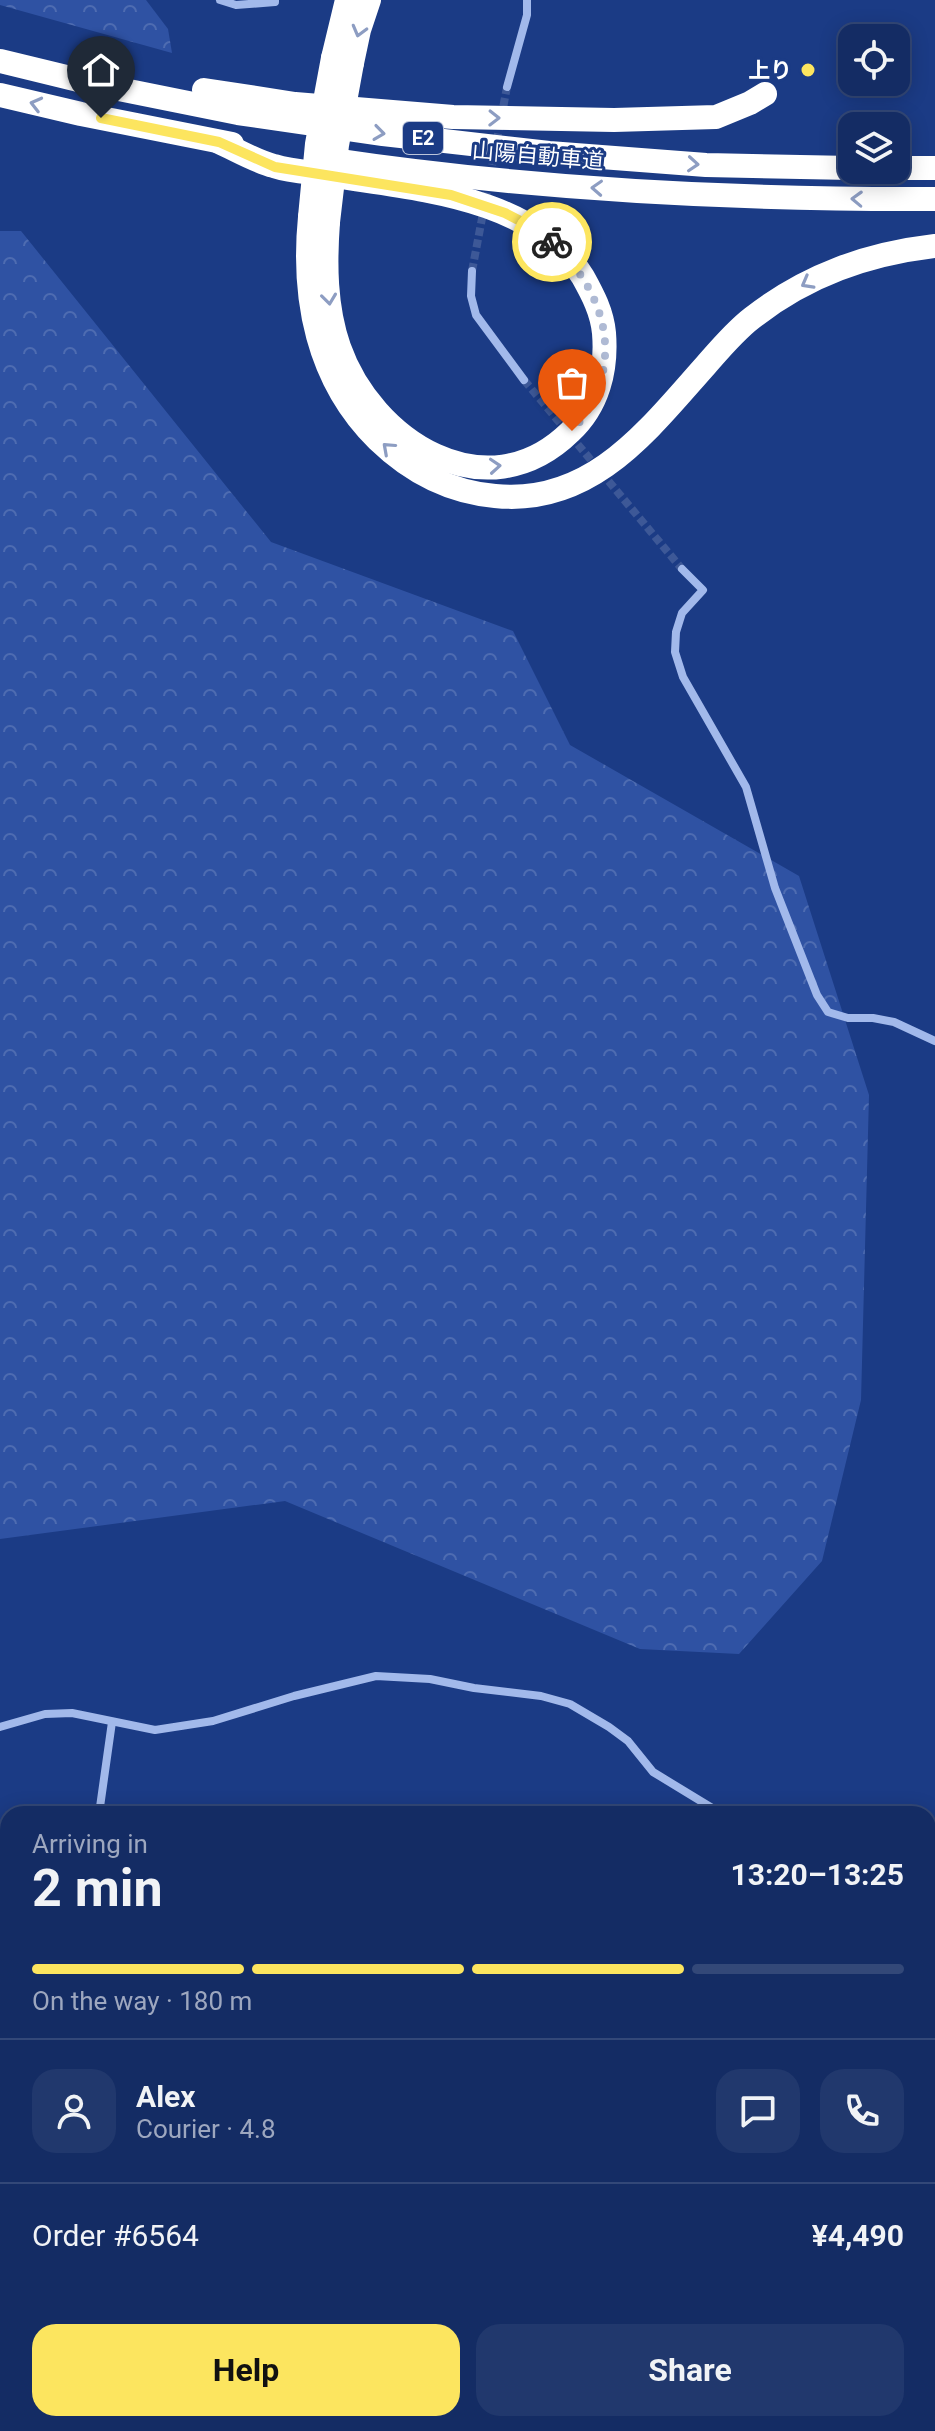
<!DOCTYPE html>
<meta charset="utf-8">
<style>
:root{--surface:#142c64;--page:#21386d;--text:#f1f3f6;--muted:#9da7bf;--line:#334878;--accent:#fce55f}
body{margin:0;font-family:Roboto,"Noto Sans JP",sans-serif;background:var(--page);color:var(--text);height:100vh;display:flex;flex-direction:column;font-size:30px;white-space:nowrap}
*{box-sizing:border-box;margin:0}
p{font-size:26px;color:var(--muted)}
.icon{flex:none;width:44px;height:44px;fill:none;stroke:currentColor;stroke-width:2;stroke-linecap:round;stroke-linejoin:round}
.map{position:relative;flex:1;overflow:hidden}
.side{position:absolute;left:0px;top:1806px;width:936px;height:626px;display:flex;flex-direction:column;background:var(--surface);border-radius:24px 24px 0 0;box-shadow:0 4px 20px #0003,0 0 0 2px var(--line)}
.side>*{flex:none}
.controls{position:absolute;left:838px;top:24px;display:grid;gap:16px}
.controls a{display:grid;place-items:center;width:72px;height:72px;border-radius:16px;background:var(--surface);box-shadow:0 4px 20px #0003,0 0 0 2px var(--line);font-size:40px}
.pin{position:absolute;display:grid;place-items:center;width:68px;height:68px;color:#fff;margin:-82px -34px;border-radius:50% 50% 50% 0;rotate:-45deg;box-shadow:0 0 8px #0007}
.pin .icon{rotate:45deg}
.courier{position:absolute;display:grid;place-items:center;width:80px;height:80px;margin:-40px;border:6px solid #fce55f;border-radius:50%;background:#fff;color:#222;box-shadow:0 2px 10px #0007}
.head em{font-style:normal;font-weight:700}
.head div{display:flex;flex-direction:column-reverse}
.head{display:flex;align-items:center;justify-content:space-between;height:136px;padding:0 32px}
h1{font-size:52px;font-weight:700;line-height:60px}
.bar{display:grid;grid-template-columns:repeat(4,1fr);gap:12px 8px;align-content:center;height:96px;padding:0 32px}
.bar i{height:10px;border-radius:6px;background:var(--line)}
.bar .on{background:var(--accent)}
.bar p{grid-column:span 4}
.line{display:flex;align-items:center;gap:20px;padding:0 32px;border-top:2px solid var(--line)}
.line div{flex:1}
.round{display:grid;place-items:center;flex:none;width:84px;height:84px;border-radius:24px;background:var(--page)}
.action{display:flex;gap:16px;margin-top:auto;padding:16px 32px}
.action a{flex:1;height:92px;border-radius:24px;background:var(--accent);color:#111;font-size:32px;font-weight:700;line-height:92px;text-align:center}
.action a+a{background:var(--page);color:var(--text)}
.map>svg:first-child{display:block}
.forest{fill:url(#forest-crowns)}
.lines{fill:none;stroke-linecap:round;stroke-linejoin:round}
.street-tunnel{stroke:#3d5897;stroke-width:8;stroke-dasharray:8 4;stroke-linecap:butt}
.street{stroke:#a2b9eb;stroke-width:8}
.highway{stroke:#fff;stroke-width:24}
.rail{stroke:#fff;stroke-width:5;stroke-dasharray:14 6;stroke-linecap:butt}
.highway-bridge{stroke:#fff;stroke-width:24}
.oneway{stroke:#8d9dc2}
.done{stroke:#afbad4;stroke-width:8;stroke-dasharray:0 14.4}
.route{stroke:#fce55f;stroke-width:10}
.poi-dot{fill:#fce55f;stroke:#1b3b85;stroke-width:3}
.labels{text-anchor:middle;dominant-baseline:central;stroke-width:6;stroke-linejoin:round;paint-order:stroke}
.shield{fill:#1b3b85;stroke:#bbc4da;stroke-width:2}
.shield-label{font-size:20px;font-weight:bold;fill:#fff}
.poi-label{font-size:22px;font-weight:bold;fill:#fff;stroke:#1b3b85;text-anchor:end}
.street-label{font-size:22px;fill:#fff;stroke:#1b3b85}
</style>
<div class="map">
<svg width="935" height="2431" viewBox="0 0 935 2431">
<defs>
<pattern id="forest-crowns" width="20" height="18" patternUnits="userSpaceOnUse" patternTransform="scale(2)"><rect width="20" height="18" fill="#2f52a3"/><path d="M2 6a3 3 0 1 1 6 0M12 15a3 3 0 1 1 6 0" fill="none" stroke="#4e6cb1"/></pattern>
</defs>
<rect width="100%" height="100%" fill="#1b3b85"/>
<g class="forest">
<polygon points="0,0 146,0 168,29 172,53 0,5"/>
<polygon points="0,231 21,231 271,542 513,631 570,745 799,876 869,1095 861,1400 822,1561 739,1654 640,1649 285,1501 0,1539"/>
</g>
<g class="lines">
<g class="street-tunnel">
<polyline points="472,271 507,87"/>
<polyline points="524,380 682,569"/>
</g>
<g class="street">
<polyline points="220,0 236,5 275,2 275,0"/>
<polyline points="507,87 527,15 527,0"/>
<polyline points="472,271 471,296 476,315 524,380"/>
<polyline points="682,569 703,590 682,613 676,632 675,652 683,677 746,787 775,888 817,995 828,1012 848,1018 873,1018 894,1022 935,1041"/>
<polyline points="0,1727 45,1714 72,1713 155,1730 213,1721 294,1696 376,1676 430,1679 474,1688 541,1696 570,1704 609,1727 628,1741 653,1772 722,1814"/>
<polyline points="99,1814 112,1722"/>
<polyline points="928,1827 935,1824"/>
<polyline points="0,1950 8,1951"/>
<polyline points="928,2026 935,2034"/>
<polyline points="928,2080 935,2075"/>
<polyline points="928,2202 935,2192"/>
<polyline points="928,2293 935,2284"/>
<polyline points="928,2421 935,2426"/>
<polyline points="427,2431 437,2424"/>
<polyline points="752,2431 758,2424"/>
<polyline points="823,2431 828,2424"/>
</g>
<g class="highway">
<polyline points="333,58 347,0"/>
<polyline points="0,61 99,85 238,113 383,134 549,153 706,165 852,168"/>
<polyline points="352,63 359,30 369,0"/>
<polyline points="204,90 295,104 453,117 614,120 716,117 750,103 765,94"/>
<polyline points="0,95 81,114 232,144"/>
<path d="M219 142C237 150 255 161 274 166 289 171 306 172 322 174 409 189 531 193 583 277 593 295 602 312 604 333 607 370 598 406 570 432 486 514 372 441 339 347 325 307 325 263 328 222"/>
<path d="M327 159C528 189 732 200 935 199"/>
<polyline points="896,168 935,168"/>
<path d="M310 217C302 298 317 380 378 440 410 471 450 492 495 496 592 506 648 430 706 365 720 349 735 331 752 318 807 275 867 254 935 246"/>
<polyline points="928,1874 935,1871"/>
<polyline points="928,1907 935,1904"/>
<polyline points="0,1989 8,1991"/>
<polyline points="0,2021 8,2022"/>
</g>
<g class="rail">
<polyline points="928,2005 935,2002"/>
<polyline points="0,2350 8,2347"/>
</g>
<g class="highway-bridge">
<polyline points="310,217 317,144 333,58"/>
<polyline points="328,222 337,145 352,63"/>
</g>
</g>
<defs><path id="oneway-chevron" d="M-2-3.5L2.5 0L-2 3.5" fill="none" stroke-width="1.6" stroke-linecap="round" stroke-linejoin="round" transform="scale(2)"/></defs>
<g class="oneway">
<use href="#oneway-chevron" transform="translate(359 31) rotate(105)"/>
<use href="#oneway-chevron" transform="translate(36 104) rotate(-166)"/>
<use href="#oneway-chevron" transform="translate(494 118) rotate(1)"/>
<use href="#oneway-chevron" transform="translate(379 133) rotate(8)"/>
<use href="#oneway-chevron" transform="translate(693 164) rotate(4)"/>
<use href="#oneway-chevron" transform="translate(597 188) rotate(-177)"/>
<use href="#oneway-chevron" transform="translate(857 199) rotate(-178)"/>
<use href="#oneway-chevron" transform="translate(807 283) rotate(151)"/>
<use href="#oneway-chevron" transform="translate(329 299) rotate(83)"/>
<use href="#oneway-chevron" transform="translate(388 448) rotate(-138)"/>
<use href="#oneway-chevron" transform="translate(495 466) rotate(-4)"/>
</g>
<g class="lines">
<path class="done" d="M552 242C609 295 627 369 572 431"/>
<polyline class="route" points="101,118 219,142 275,167 451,195 505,213 532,227 552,242"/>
</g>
<circle class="poi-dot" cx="808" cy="70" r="8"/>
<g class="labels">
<rect class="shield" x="403" y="122" width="40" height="32" rx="6"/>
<g class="shield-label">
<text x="423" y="138">E2</text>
</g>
<g class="poi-label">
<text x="792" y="70">上り</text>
</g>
<g class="street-label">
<text transform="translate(538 156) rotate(5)">山陽自動車道</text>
</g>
</g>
</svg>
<div class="controls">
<a><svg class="icon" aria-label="locate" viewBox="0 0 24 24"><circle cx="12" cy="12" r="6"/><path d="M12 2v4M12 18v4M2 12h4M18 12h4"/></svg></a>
<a><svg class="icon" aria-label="layers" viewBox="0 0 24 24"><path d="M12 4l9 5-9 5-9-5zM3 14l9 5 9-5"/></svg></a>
</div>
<div class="pin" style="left:572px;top:431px;background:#ea580c"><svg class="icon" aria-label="bag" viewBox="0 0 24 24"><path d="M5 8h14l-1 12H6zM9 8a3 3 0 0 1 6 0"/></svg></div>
<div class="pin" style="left:101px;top:118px;background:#1f2937"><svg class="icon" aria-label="home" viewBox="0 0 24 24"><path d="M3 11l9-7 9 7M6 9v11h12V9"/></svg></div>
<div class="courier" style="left:552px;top:242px"><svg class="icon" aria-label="bike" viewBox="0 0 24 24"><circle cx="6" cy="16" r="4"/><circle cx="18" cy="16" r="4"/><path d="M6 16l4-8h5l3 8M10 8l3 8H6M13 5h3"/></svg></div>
<section class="side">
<div class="head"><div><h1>2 min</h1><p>Arriving in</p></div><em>13:20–13:25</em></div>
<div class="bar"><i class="on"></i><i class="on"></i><i class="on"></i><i></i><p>On the way · 180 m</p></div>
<div class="line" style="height:144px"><a class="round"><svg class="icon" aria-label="person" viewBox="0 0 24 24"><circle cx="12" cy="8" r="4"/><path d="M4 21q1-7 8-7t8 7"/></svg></a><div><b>Alex</b><p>Courier · 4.8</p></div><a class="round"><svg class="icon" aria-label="chat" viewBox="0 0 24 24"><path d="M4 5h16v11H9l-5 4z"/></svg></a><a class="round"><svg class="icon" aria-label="phone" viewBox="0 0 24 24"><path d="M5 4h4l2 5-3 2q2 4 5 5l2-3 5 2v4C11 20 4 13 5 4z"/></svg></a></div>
<div class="line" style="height:104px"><div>Order #6564</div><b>¥4,490</b></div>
<div class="action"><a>Help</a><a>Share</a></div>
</section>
</div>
